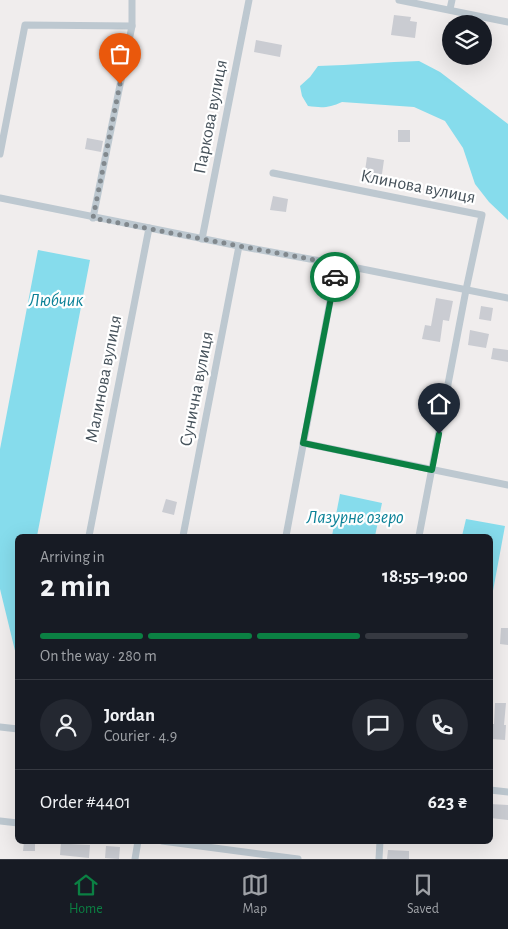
<!DOCTYPE html>
<meta charset="utf-8">
<style>
:root{--surface:#171b24;--page:#242831;--text:#f1f3f6;--muted:#9ea1a6;--line:#363941;--accent:#0b8043}
body{margin:0;font-family:"Alegreya Sans",sans-serif;background:var(--page);color:var(--text);height:100vh;display:flex;flex-direction:column;font-size:19px;white-space:nowrap}
*{box-sizing:border-box;margin:0}
p{font-size:16px;color:var(--muted)}
.icon{flex:none;width:28px;height:28px;fill:none;stroke:currentColor;stroke-width:2;stroke-linecap:round;stroke-linejoin:round}
.map{position:relative;flex:1;overflow:hidden}
.sheet{position:absolute;left:15px;top:534px;width:478px;height:310px;display:flex;flex-direction:column;background:var(--surface);border-radius:8px;box-shadow:0 5px 20px #0002}
.sheet>*{flex:none}
.fabs{position:absolute;left:442px;top:15px;display:grid;gap:10px}
.fabs a{display:grid;place-items:center;width:50px;height:50px;border-radius:50%;background:var(--surface);box-shadow:0 5px 20px #0002;font-size:25px}
.pin{position:absolute;display:grid;place-items:center;width:42px;height:42px;color:#fff;margin:-51px -21px;border-radius:50% 50% 50% 0;rotate:-45deg;box-shadow:0 0 5px #0007}
.pin .icon{rotate:45deg}
.courier{position:absolute;display:grid;place-items:center;width:50px;height:50px;margin:-25px;border:4px solid #0b8043;border-radius:50%;background:#fff;color:#222;box-shadow:0 1px 6px #0007}
.head em{font-style:normal;font-weight:700}
.head div{display:flex;flex-direction:column-reverse}
.head{display:flex;align-items:center;justify-content:space-between;height:85px;padding:0 25px}
h1{font-size:32px;font-weight:700;line-height:38px}
.bar{display:grid;grid-template-columns:repeat(4,1fr);gap:8px 5px;align-content:center;height:60px;padding:0 25px}
.bar i{height:6px;border-radius:4px;background:var(--line)}
.bar .selected{background:var(--accent)}
.bar p{grid-column:span 4}
.line{display:flex;align-items:center;gap:12px;padding:0 25px;border-top:1px solid var(--line)}
.line div{flex:1}
.round{display:grid;place-items:center;flex:none;width:52px;height:52px;border-radius:26px;background:var(--page)}
.menu{display:flex;justify-content:space-around;align-items:center;height:70px;border-top:1px solid var(--line);background:var(--surface);font-size:14px;color:var(--muted)}
.menu a{display:grid;justify-items:center;gap:2px}
.menu .selected{color:var(--accent)}
.map>svg:first-child{display:block}
.water{fill:#86dcec}
.building{fill:#caccd2}
.lines{fill:none;stroke-linecap:round;stroke-linejoin:round}
.street{stroke:#bdc8d0;stroke-width:7}
.done{stroke:#81888d;stroke-width:5;stroke-dasharray:0 9}
.route{stroke:#0b8043;stroke-width:6}
.labels{text-anchor:middle;dominant-baseline:central;stroke-width:4.5;stroke-linejoin:round;paint-order:stroke}
.street-label{font-size:18px;fill:#45515a;stroke:#fff}
.water-label{font-size:19px;font-style:italic;fill:#0c8298;stroke:#fff}
</style>
<div class="map">
<svg width="508" height="859" viewBox="0 0 508 859">
<rect width="100%" height="100%" fill="#f0eded"/>
<g class="water">
<path d="M419 61 440 72 508 124V220L489 202 475 184 463 148 445 121 414 107 342 102C329 108 322 108 308 106L302 96 300 86 310 77 318 66C352 65 386 62 419 61Z"/>
<polygon points="38,250 90,260 37,536 18,536 17,659 0,589 0,449"/>
<polygon points="340,494 382,503 375,536 332,536"/>
<polygon points="466,519 505,526 490,607 490,536 462,536"/>
</g>
<g class="building">
<polygon points="394,15 411,17 410,21 417,22 415,38 391,35"/>
<polygon points="256,40 282,45 280,57 254,52"/>
<rect x="398" y="130" width="12" height="12"/>
<polygon points="87,138 103,141 101,152 85,149"/>
<polygon points="367,157 384,160 381,181 364,178"/>
<polygon points="273,196 288,199 286,212 270,210"/>
<polygon points="436,298 453,301 449,321 443,320 440,342 422,339 425,325 431,326"/>
<polygon points="481,306 493,308 491,321 479,319"/>
<polygon points="470,330 489,334 486,348 468,345"/>
<polygon points="493,348 508,350 508,362 491,359"/>
<polygon points="166,499 177,502 174,515 162,512"/>
<polygon points="501,628 508,628 508,645 500,644"/>
<polygon points="495,703 506,703 504,725 506,725 505,740 491,739 492,724 494,724"/>
<polygon points="490,804 508,805 508,820 490,818"/>
<polygon points="24,841 35,841 35,851 23,851"/>
<polygon points="61,841 70,842 70,844 90,845 89,858 60,855"/>
<polygon points="106,846 120,847 119,859 105,858"/>
<polygon points="388,850 409,851 409,859 387,859"/>
</g>
<g class="lines">
<g class="street">
<polyline points="399,0 508,22"/>
<polyline points="450,9 452,0"/>
<polyline points="0,154 25,25 132,26"/>
<polyline points="273,173 482,215 466,290 419,536"/>
<polyline points="0,198 239,246 337,264 508,298"/>
<polyline points="93,218 132,26 132,0"/>
<polyline points="202,239 249,0"/>
<polyline points="303,443 508,485"/>
<polyline points="89,536 149,228"/>
<polyline points="183,536 239,246"/>
<polyline points="286,536 337,264"/>
<polyline points="0,727 18,729"/>
<polyline points="490,790 508,792"/>
<polyline points="0,821 18,823"/>
<polyline points="162,841 298,859"/>
<polyline points="135,859 138,841"/>
<polyline points="379,859 380,841"/>
</g>
</g>
<g class="lines">
<polyline class="done" points="120,84 93,218 239,246 337,264 335,277"/>
<polyline class="route" points="335,277 303,443 432,470 439,434"/>
</g>
<g class="labels">
<g class="street-label">
<text transform="translate(211 117) rotate(-79)">Паркова вулиця</text>
<text transform="translate(418 187) rotate(11)">Клинова вулиця</text>
<text transform="translate(104 379) rotate(-79)">Малинова вулиця</text>
<text transform="translate(197 389) rotate(-79)">Сунична вулиця</text>
</g>
<g class="water-label">
<text x="56" y="300">Любчик</text>
<text x="355" y="517">Лазурне озеро</text>
</g>
</g>
</svg>
<div class="fabs">
<a><svg class="icon" aria-label="layers" viewBox="0 0 24 24"><path d="M12 4l9 5-9 5-9-5zM3 14l9 5 9-5"/></svg></a>
</div>
<div class="pin" style="left:120px;top:84px;background:#ea580c"><svg class="icon" aria-label="bag" viewBox="0 0 24 24"><path d="M5 8h14l-1 12H6zM9 8a3 3 0 0 1 6 0"/></svg></div>
<div class="pin" style="left:439px;top:434px;background:#1f2937"><svg class="icon" aria-label="home" viewBox="0 0 24 24"><path d="M3 11l9-7 9 7M6 9v11h12V9"/></svg></div>
<div class="courier" style="left:335px;top:277px"><svg class="icon" aria-label="car" viewBox="0 0 24 24"><path d="M5 17H2v-5l4-1 3-4h7l3 4 3 1v5h-3M9 17h6M6 11h13"/><circle cx="7" cy="17" r="2"/><circle cx="17" cy="17" r="2"/></svg></div>
<section class="sheet">
<div class="head"><div><h1>2 min</h1><p>Arriving in</p></div><em>18:55–19:00</em></div>
<div class="bar"><i class="selected"></i><i class="selected"></i><i class="selected"></i><i></i><p>On the way · 280 m</p></div>
<div class="line" style="height:90px"><a class="round"><svg class="icon" aria-label="person" viewBox="0 0 24 24"><circle cx="12" cy="8" r="4"/><path d="M4 21q1-7 8-7t8 7"/></svg></a><div><b>Jordan</b><p>Courier · 4.9</p></div><a class="round"><svg class="icon" aria-label="chat" viewBox="0 0 24 24"><path d="M4 5h16v11H9l-5 4z"/></svg></a><a class="round"><svg class="icon" aria-label="phone" viewBox="0 0 24 24"><path d="M5 4h4l2 5-3 2q2 4 5 5l2-3 5 2v4C11 20 4 13 5 4z"/></svg></a></div>
<div class="line" style="height:65px"><div>Order #4401</div><b>623 ₴</b></div>
</section>
</div>
<nav class="menu">
<a class="selected"><svg class="icon" aria-label="home" viewBox="0 0 24 24"><path d="M3 11l9-7 9 7M6 9v11h12V9"/></svg>Home</a>
<a><svg class="icon" aria-label="map" viewBox="0 0 24 24"><path d="M3 6l6-2 6 2 6-2v14l-6 2-6-2-6 2zM9 4v14M15 6v14"/></svg>Map</a>
<a><svg class="icon" aria-label="saved" viewBox="0 0 24 24"><path d="M7 4h10v16l-5-4-5 4z"/></svg>Saved</a>
</nav>
